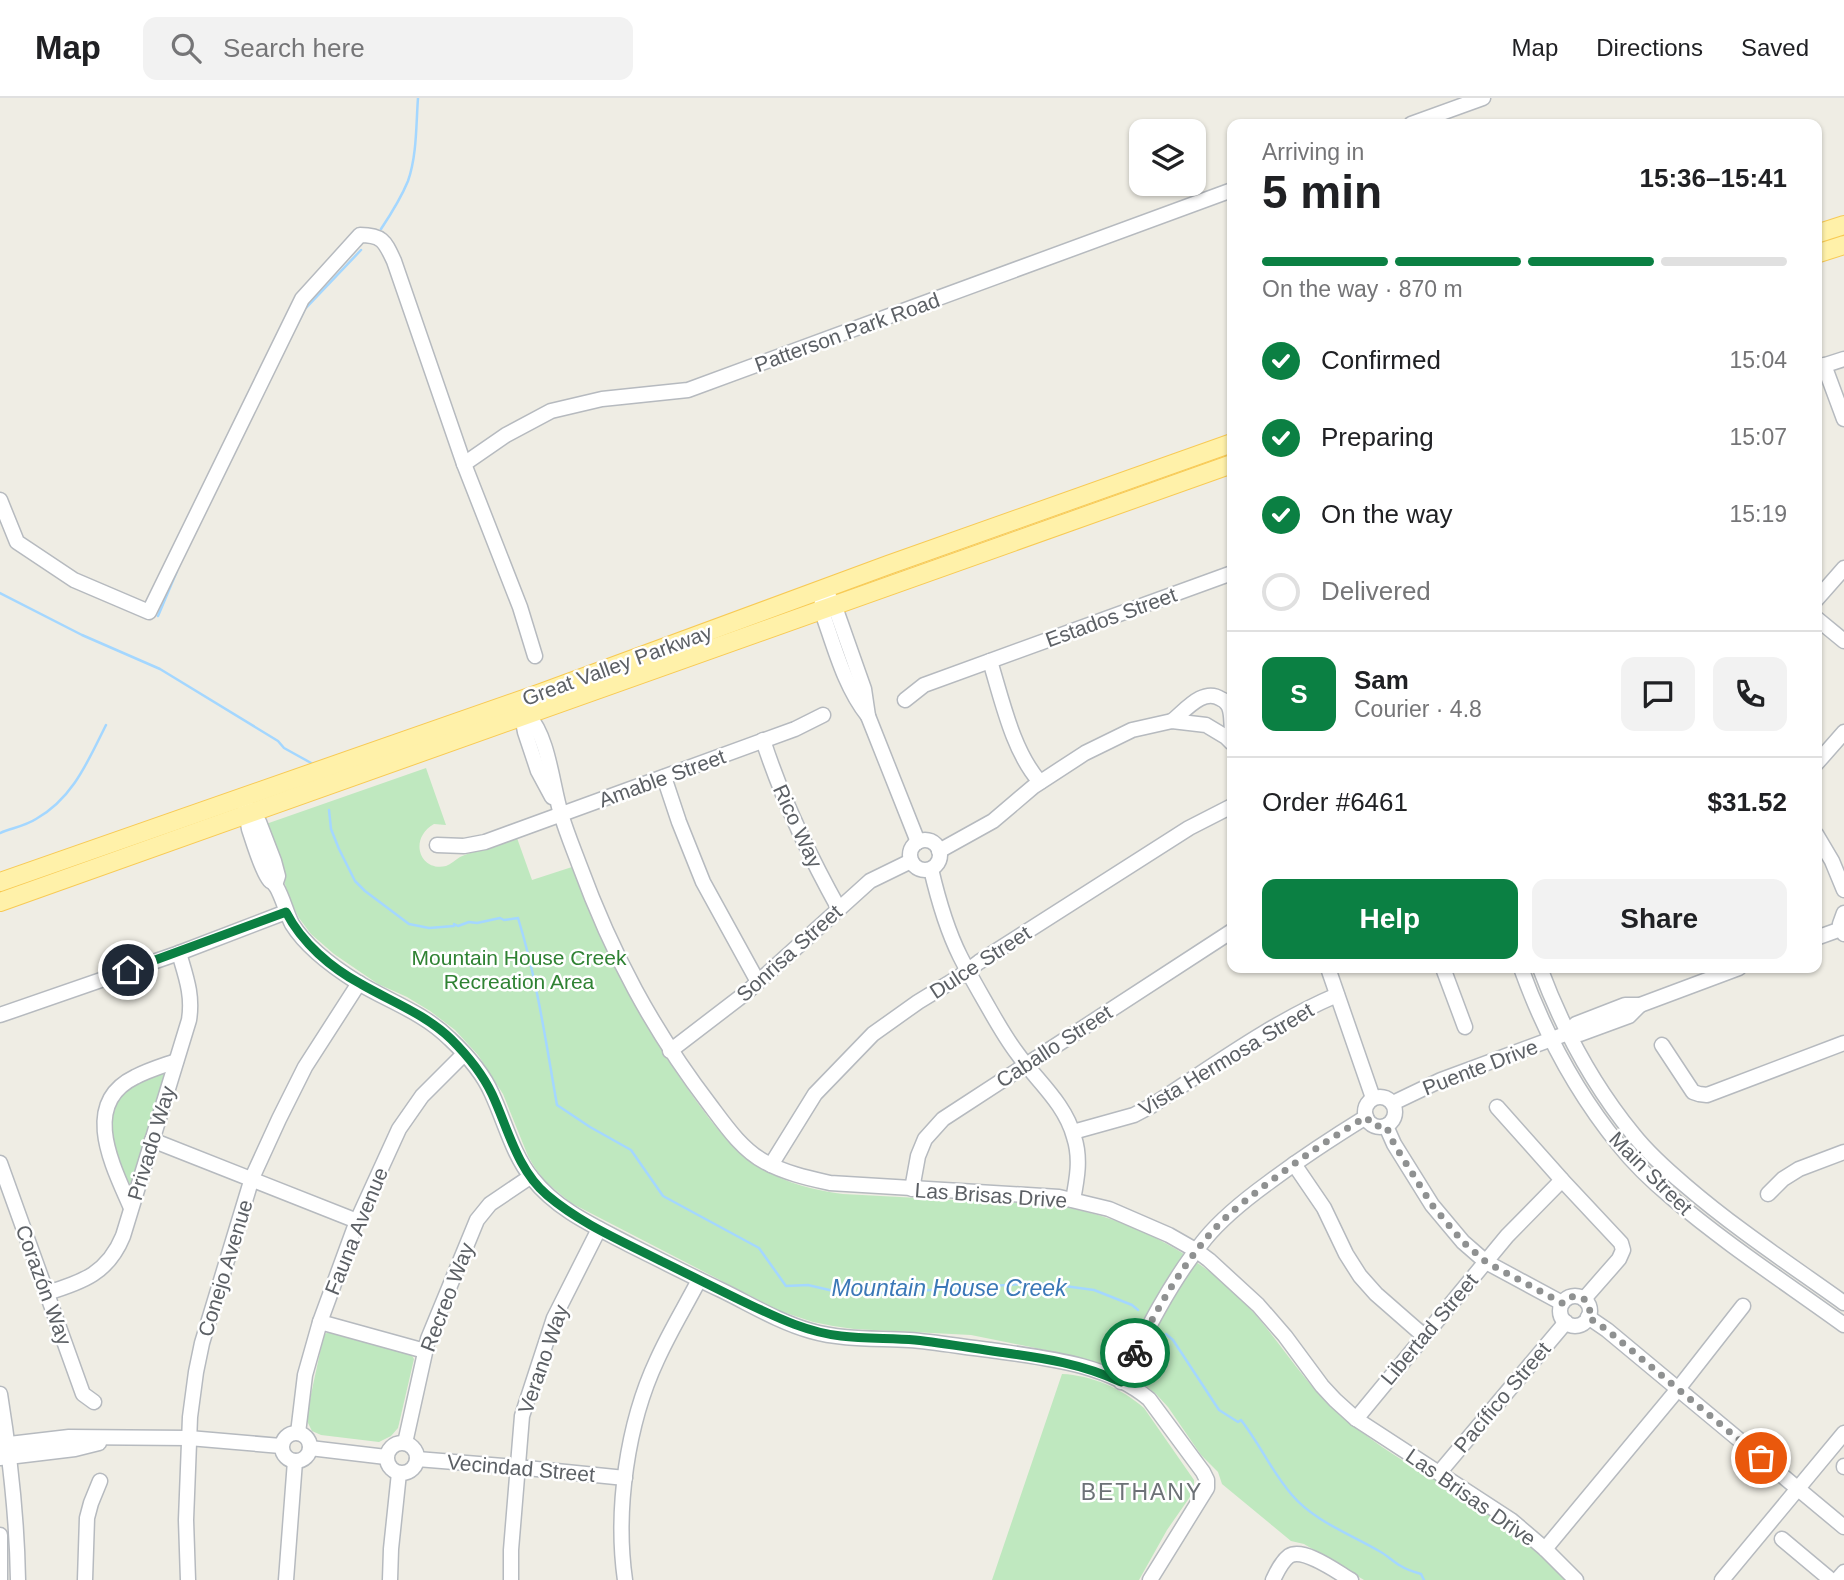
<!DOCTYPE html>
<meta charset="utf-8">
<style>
:root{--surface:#fff;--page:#f2f2f2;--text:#202124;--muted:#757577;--line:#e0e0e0;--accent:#0b8043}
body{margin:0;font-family:Helvetica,sans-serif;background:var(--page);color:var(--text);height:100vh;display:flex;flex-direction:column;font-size:26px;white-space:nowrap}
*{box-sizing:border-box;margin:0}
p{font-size:23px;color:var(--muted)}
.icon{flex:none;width:38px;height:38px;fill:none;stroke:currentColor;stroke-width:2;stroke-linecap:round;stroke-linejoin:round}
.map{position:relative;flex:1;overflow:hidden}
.drawer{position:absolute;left:1227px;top:21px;width:595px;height:854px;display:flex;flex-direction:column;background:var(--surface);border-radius:14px;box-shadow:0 2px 5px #0004}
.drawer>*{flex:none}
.controls{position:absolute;left:1129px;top:21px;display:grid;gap:14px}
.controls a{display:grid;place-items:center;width:77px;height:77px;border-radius:14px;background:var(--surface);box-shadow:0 2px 5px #0004;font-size:35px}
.pin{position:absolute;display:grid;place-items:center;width:60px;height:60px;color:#fff;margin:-30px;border:4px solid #fff;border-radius:50%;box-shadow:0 2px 7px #0007}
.courier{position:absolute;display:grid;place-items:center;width:70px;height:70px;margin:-35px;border:5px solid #0b8043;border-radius:50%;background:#fff;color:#222;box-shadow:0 2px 9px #0007}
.summary em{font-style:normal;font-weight:700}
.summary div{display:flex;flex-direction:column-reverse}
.summary{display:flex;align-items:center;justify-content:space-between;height:119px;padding:0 35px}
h1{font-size:46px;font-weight:700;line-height:52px}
.bar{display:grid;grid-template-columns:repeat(4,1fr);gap:10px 7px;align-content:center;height:84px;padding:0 35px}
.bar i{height:9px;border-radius:5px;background:var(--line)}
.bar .current{background:var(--accent)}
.bar p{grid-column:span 4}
.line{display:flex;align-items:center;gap:18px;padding:0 35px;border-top:2px solid var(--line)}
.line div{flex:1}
.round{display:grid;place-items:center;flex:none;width:74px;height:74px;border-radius:14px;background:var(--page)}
ol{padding:0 35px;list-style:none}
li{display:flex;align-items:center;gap:21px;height:77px}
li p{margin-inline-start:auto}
li .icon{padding:7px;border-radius:50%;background:var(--accent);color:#fff;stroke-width:4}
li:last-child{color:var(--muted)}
li i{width:38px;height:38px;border:4px solid var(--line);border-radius:50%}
.button{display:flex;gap:14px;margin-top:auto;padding:14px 35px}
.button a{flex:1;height:80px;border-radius:14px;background:var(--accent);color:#fff;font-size:28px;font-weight:700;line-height:80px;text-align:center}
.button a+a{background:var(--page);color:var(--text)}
header{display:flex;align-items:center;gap:42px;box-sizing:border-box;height:98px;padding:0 35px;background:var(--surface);border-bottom:2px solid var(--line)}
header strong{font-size:33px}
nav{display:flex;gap:38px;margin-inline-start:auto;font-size:24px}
.search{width:490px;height:63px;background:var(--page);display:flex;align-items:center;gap:18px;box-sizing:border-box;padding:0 24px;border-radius:14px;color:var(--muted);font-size:26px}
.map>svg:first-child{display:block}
.green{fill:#bfe8bf}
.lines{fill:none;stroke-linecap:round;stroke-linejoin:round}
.stream{stroke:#a4d7ff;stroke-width:2.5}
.minor-casing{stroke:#b6babf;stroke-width:17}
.major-casing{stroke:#f8ca54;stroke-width:20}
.minor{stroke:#fff;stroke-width:14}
.major{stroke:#fff1a9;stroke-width:18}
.done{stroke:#8f9191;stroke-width:7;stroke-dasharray:0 12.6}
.route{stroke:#0b8043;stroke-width:9}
.labels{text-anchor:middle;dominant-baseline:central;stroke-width:5;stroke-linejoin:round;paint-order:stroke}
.street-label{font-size:21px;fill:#5c6065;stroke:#fff}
.park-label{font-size:21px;fill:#2f8233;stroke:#fff}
.water-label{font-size:23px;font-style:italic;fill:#3b78b7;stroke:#fff}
.neighbourhood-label{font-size:23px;letter-spacing:2px;fill:#6d7277;stroke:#fff}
</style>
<header>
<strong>Map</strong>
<div class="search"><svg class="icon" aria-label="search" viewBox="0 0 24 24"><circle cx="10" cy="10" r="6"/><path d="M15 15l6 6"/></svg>Search here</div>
<nav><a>Map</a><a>Directions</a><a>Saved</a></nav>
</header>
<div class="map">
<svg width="1844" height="1482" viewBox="0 0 1844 1482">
<rect width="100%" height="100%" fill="#efede4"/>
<g class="green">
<path d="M426 670 446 727 434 726C408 741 420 774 446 768 451 766 455 762 460 759 478 751 499 746 517 740L532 782 572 769C604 850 641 926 692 997 712 1025 732 1052 762 1070 787 1086 814 1092 843 1096 887 1098 931 1101 975 1103 1003 1105 1032 1104 1059 1108 1124 1119 1184 1149 1233 1193 1274 1231 1300 1284 1344 1320 1392 1361 1451 1389 1503 1425 1526 1442 1545 1462 1565 1482H1364L1304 1446 1291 1443 1222 1386 1218 1374 1201 1357 1168 1309 1156 1296 1140 1283 1108 1269 1070 1257 971 1237 854 1231 833 1228 813 1224 780 1213 571 1105 546 1084 535 1070 528 1058 503 996 478 957 455 932 430 913 407 899 378 886 334 856 311 836 299 820 290 802 266 726Z"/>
<path d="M167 970 130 1087C112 1051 95 1011 137 984 146 978 157 974 167 970Z"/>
<polygon points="333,1233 411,1256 414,1261 398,1330 391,1338 379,1344 321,1337 312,1333 308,1325 307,1315 324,1236"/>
<path d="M1062 1276C1091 1277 1123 1291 1144 1310L1194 1382V1393L1167 1432 1139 1482H992Z"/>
</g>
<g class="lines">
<g class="stream">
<path d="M381 131C391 116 401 100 408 83 417 57 416 27 418 0"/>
<polyline points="295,231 305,211 361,152"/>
<polyline points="0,495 82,537 160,571 278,643 284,650 313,666"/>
<polyline points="158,518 177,473"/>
<path d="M329 712 331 731 339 751 355 783 365 793 409 826 429 830 454 828V826L458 828 469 824 477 825 500 820 504 822 518 820C537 881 546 945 557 1007L590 1029 631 1052 663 1098 759 1150 786 1188 808 1187 842 1195H886L1021 1186H1050L1094 1192 1132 1207 1138 1212"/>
<path d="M0 735C12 730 25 728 36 721 73 700 88 663 106 627"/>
<path d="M1166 1236 1173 1242 1219 1312 1238 1324 1241 1322C1260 1346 1271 1373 1292 1397 1314 1423 1350 1436 1379 1453 1387 1457 1393 1464 1401 1468 1407 1472 1414 1474 1421 1476L1424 1482"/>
</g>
<defs>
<g id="minor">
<polyline points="1411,26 1483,0"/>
<polyline points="1824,267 1844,321"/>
<polyline points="1816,270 1844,261"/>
<polyline points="464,366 506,337 551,313 602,301 688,292 1232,92"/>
<path d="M0 402 17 444 74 482 149 514 302 201 360 137C383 137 385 144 394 163L464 366 520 509 535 558"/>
<polyline points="823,491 834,506 864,591 868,618 918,744"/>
<polyline points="1816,502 1844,470"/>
<path d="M822 503 821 511C834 547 844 588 868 618"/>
<polyline points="1816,520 1844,543"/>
<path d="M990 563C1002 602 1013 654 1040 684"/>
<polyline points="905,602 924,587 1232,475"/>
<path d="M528 617C549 640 552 687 561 716 566 733 573 750 579 766 612 856 652 931 710 1007 725 1027 742 1052 765 1064 785 1075 808 1080 830 1085L1059 1099 1109 1111 1169 1137 1197 1153 1209 1162 1258 1207 1285 1238 1322 1288 1335 1302 1356 1321 1511 1422 1545 1451 1576 1482"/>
<polyline points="528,617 524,629 525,634 538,673 552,699"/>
<path d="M1172 623C1185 613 1203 589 1221 601 1224 602 1228 606 1229 609 1232 616 1231 625 1232 632"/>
<path d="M763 642C782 701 809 757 839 811"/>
<polyline points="1816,666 1844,634"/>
<polyline points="664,679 679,724 703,784 758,884"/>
<path d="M246 708C249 716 247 723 249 731 253 743 261 770 268 780 273 788 271 780 276 788 283 800 286 814 292 826 307 850 333 869 357 884 388 903 423 914 450 941 467 957 483 975 492 996 505 1024 513 1057 532 1080 558 1113 596 1129 632 1148 662 1163 691 1178 721 1192 750 1206 779 1224 811 1233 842 1242 877 1240 909 1242 936 1244 963 1249 990 1252 1044 1260 1106 1265 1149 1301L1203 1374 1207 1382V1390L1150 1482"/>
<polyline points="249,716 259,724 274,763 278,778 275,787"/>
<polyline points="1816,736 1832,763 1844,792"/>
<circle cx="925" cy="757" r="15"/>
<polyline points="437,747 464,748 485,744 795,631 823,617"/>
<polyline points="939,753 993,723 1033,689 1085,655 1132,632 1172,623 1206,627 1226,639 1232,645"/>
<path d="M931 771C938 801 946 830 960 858 967 872 975 886 983 900 994 919 1004 938 1017 955 1036 982 1065 1005 1074 1039 1081 1060 1077 1081 1073 1102"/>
<polyline points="1844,815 1840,826 1844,836"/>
<polyline points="1816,840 1841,831"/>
<polyline points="1328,870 1373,1000"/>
<polyline points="1443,870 1465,929"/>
<path d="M1521 870C1544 934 1576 994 1619 1047 1634 1066 1653 1084 1672 1100 1726 1146 1786 1185 1844 1227"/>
<path d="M1540 870C1562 929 1593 987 1633 1036 1648 1055 1667 1072 1686 1088 1736 1131 1791 1167 1844 1205"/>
<polyline points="0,917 179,855 286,814"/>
<polyline points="1568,935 1580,936 1629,918 1640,907"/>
<polyline points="1662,947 1693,994 1699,996 1707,997 1844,945"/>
<polyline points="670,953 747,894 870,783 911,763"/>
<circle cx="1380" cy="1014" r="15"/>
<polyline points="1393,1005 1441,982 1568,935 1576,926 1625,907 1640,907 1739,870"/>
<polyline points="1497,1009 1562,1082 1621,1145 1623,1152 1619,1161 1584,1201"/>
<polyline points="1386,1028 1394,1046 1432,1107 1463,1144 1486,1164 1562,1205"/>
<path d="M1073 1034 1134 1017 1151 1008C1212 969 1271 925 1337 897"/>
<polyline points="152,1042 357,1123"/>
<polyline points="0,1065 83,1296 94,1304"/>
<polyline points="1294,1066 1324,1110 1346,1156 1360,1178 1376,1196 1424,1238"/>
<polyline points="771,1067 815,996 873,936 918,904 959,879 979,864 1189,730 1232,708"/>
<polyline points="912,1091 918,1058 925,1041 943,1021 1232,833"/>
<polyline points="1768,1096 1783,1081 1799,1071 1844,1054"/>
<path d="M131 1110C114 1070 79 1006 135 979 148 972 162 968 176 963"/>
<path d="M47 1195C83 1184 108 1175 123 1138L189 922C193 897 186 879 179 855"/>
<circle cx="1575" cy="1213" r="15"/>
<polyline points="1588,1219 1607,1232 1844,1429"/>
<polyline points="320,1224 425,1253"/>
<path d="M1121 1284C1145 1235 1170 1184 1205 1141 1223 1119 1246 1101 1268 1085 1300 1061 1332 1040 1366 1019"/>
<path d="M0 1296C10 1358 17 1419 18 1482"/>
<polyline points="1356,1321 1507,1138 1562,1082"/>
<circle cx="296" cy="1349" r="14"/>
<polyline points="298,1335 305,1277 320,1224 357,1123 399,1031 422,998 464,956"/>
<circle cx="402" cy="1360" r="15"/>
<polyline points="405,1345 428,1241 477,1122 490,1106 530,1079"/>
<polyline points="0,1347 69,1339 189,1340 281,1348"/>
<polyline points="310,1350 386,1359"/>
<polyline points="0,1360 75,1351 99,1345"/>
<polyline points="417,1361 517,1369 625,1380"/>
<polyline points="1844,1368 1844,1369"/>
<polyline points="1439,1375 1566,1224"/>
<polyline points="0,1437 0,1482"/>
<polyline points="1782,1441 1831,1482"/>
<polyline points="1545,1451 1678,1291 1743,1208"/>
<polyline points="85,1482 87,1420 91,1405 100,1383"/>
<polyline points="188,1482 186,1422 190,1319 196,1274 202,1245 252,1080 279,1021 305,969 359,885"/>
<polyline points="286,1482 295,1363"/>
<polyline points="390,1482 391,1451 399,1375"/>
<polyline points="511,1482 511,1452 522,1318 554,1220 599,1131"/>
<path d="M625 1482C615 1412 627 1326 657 1262 669 1235 685 1209 699 1182"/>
<path d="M1273 1482C1277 1474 1281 1464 1289 1458 1304 1449 1337 1474 1351 1482"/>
<polyline points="1722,1482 1844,1335"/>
<polyline points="1837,1482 1844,1474"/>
</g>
<g id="major">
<polyline points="1816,136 1844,127"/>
<polyline points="1816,156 1844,147"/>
<polyline points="0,784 541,595 888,467 1232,345"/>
<polyline points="0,804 1232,366"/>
</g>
</defs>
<use href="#minor" class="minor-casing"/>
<use href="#major" class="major-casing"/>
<use href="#minor" class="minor"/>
<use href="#major" class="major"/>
</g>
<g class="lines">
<path class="done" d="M1135 1255C1154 1216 1177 1176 1205 1142 1223 1119 1246 1102 1268 1085 1300 1061 1332 1039 1366 1019L1374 1028H1386L1394 1046 1432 1107 1463 1144 1486 1164 1562 1205 1565 1201 1575 1198 1584 1201 1590 1211 1588 1219 1607 1232 1761 1360"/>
<path class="route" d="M128 872 286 814C302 845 331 870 361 886 392 904 425 916 451 941 467 957 482 975 492 996 508 1030 517 1072 547 1097 581 1126 622 1143 661 1163 688 1176 715 1190 742 1203 774 1218 805 1234 841 1238 865 1241 890 1240 915 1242 943 1245 971 1250 999 1254 1042 1260 1081 1265 1121 1284L1135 1255"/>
</g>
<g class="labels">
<g class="street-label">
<text transform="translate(847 234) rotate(-20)">Patterson Park Road</text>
<text transform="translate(1111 519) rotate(-20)">Estados Street</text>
<text transform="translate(617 567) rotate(-20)">Great Valley Parkway</text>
<text transform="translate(662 680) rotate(-20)">Amable Street</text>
<text transform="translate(798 728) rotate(65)">Rico Way</text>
<text transform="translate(789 855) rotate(-42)">Sonrisa Street</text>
<text transform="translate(980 864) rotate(-33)">Dulce Street</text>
<text transform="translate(1054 948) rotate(-33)">Caballo Street</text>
<text transform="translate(1226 961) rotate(-31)">Vista Hermosa Street</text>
<text transform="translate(1480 969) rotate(-21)">Puente Drive</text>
<text transform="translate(151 1045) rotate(-73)">Privado Way</text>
<text transform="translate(1651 1075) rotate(45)">Main Street</text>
<text transform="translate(991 1097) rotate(4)">Las Brisas Drive</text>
<text transform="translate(356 1133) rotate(-68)">Fauna Avenue</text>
<text transform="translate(225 1170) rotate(-73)">Conejo Avenue</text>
<text transform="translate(44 1187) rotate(70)">Corazón Way</text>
<text transform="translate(447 1199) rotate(-69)">Recreo Way</text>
<text transform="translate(1429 1231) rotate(-50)">Libertad Street</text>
<text transform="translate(543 1261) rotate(-71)">Verano Way</text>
<text transform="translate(1502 1299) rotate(-50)">Pacífico Street</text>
<text transform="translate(521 1370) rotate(5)">Vecindad Street</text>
<text transform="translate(1471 1399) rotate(35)">Las Brisas Drive</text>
</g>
<g class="park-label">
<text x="519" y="859">Mountain House Creek<tspan x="519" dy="24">Recreation Area</tspan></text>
</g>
<g class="water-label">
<text x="949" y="1190">Mountain House Creek</text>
</g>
<g class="neighbourhood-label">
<text x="1142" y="1394">BETHANY</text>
</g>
</g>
</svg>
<div class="controls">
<a><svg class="icon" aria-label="layers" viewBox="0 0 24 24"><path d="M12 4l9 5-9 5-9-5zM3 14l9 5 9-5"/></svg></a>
</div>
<div class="pin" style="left:1761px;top:1360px;background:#ea580c"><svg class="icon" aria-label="bag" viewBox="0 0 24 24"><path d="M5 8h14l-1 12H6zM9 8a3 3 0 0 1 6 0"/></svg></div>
<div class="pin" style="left:128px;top:872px;background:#1f2937"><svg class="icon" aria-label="home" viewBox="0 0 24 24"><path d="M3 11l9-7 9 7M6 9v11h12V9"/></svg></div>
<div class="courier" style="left:1135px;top:1255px"><svg class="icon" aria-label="bike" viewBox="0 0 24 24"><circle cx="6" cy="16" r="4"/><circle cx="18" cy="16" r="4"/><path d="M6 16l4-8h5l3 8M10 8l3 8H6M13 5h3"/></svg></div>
<section class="drawer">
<div class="summary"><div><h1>5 min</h1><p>Arriving in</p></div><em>15:36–15:41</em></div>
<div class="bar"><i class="current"></i><i class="current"></i><i class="current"></i><i></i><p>On the way · 870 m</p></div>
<ol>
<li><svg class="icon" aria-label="check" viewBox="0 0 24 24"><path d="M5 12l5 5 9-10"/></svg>Confirmed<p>15:04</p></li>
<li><svg class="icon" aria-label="check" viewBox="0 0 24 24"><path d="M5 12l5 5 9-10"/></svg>Preparing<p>15:07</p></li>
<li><svg class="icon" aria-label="check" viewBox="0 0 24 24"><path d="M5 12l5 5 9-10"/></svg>On the way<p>15:19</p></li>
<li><i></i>Delivered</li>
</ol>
<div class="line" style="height:126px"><b class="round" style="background:var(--accent);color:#fff">S</b><div><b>Sam</b><p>Courier · 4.8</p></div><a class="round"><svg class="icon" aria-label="chat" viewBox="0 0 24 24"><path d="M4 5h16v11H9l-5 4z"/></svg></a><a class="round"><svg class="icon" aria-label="phone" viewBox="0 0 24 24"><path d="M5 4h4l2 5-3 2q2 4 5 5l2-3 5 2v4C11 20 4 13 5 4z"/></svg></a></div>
<div class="line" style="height:91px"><div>Order #6461</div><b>$31.52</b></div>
<div class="button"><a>Help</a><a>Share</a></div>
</section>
</div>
